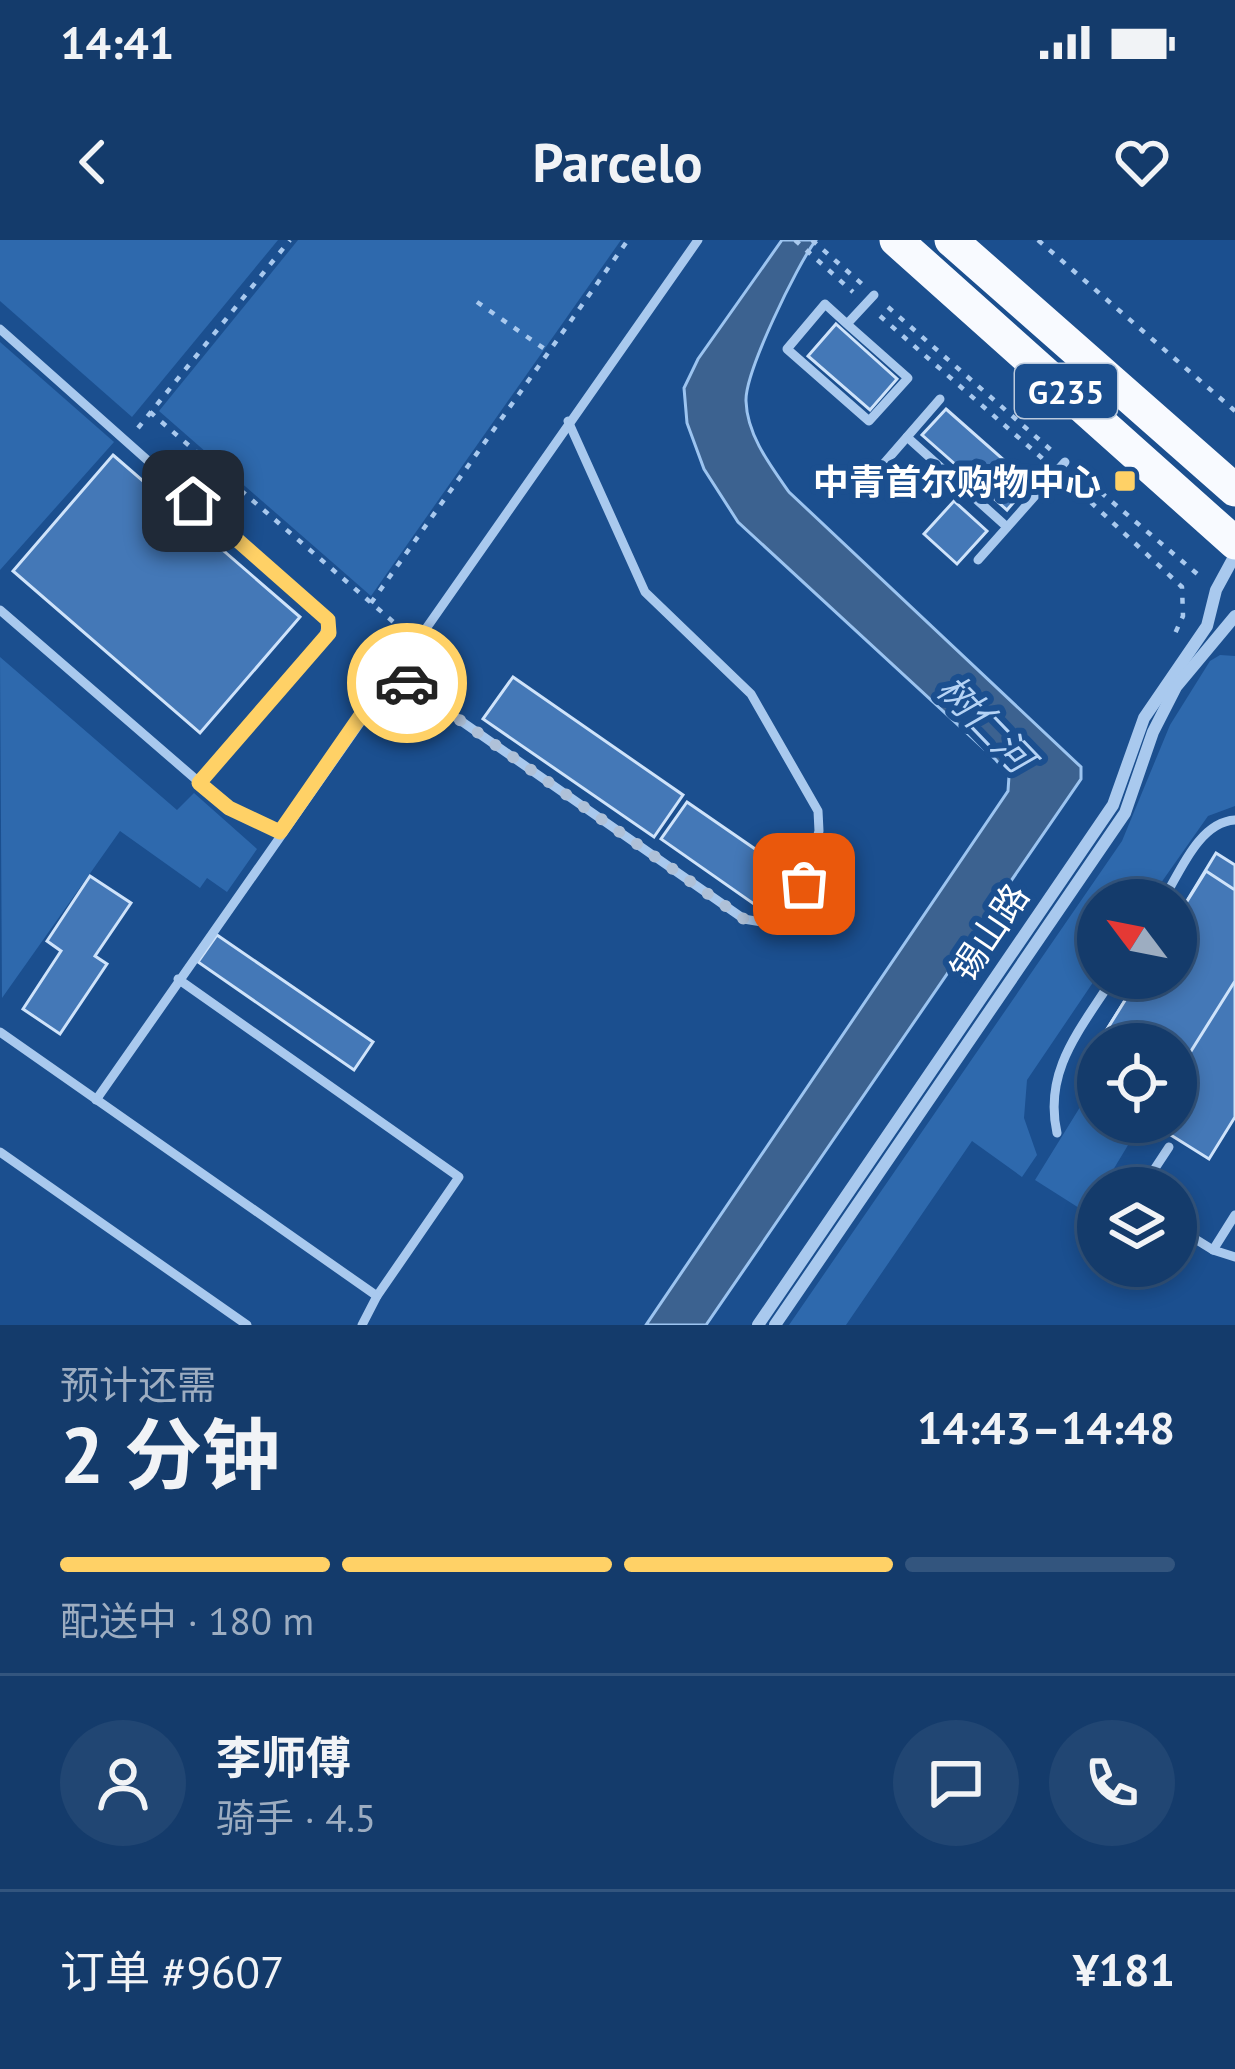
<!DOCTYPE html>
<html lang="zh">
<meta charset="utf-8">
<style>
:root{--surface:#143b6b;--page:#214673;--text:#f1f3f6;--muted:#9dadc1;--line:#33557e;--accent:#ffd166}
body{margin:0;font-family:"PT Sans","Noto Sans SC",sans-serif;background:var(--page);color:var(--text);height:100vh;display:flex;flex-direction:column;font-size:45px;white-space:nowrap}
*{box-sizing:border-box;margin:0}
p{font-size:39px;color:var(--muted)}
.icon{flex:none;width:66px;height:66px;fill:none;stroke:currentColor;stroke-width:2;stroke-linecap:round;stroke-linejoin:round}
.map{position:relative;height:1085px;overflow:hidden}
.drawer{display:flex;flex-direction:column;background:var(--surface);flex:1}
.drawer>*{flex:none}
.needle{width:78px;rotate:302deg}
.buttons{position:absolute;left:1077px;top:639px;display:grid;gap:24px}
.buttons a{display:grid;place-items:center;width:120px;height:120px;border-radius:50%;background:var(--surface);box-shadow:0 6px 18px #0003,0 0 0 3px var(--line);font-size:60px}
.pin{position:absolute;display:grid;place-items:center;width:102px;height:102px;color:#fff;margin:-51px;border-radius:24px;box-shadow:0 6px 18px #0006}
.courier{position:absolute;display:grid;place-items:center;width:120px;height:120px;margin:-60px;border:9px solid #ffd166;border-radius:50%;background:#fff;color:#222;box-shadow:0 3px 15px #0007}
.summary em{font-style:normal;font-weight:700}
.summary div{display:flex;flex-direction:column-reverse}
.summary{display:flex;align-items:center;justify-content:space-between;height:204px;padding:0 60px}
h1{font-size:78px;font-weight:700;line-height:90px}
.bar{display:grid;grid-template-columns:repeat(4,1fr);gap:18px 12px;align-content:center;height:144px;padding:0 60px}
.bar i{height:15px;border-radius:9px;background:var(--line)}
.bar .current{background:var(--accent)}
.bar p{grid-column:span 4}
.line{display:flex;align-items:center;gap:30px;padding:0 60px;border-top:3px solid var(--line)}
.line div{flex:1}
.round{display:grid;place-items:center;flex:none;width:126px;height:126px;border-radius:63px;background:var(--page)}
.status{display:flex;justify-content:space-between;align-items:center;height:84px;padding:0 60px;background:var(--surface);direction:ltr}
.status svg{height:33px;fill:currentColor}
header{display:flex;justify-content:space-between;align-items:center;height:156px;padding:0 60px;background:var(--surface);font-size:54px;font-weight:700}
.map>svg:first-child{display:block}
.green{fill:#2e69ad}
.water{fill:#3c6290;stroke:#9cc4f0;stroke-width:3}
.building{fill:#4478b7;stroke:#cfe3fa;stroke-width:3}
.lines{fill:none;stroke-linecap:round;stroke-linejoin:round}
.path{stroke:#a9c9ee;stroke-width:4.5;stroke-dasharray:6 9;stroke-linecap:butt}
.service{stroke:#a9c9ee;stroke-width:9}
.minor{stroke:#a9c9ee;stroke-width:12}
.trunk{stroke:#f8faff;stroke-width:33}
.done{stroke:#afc1d8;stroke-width:12;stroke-dasharray:0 21.6}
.route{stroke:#ffd166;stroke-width:15}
.poi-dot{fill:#ffd166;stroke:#1b4f8f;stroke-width:4.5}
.labels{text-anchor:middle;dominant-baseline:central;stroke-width:12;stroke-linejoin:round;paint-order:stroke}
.shield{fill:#1b4f8f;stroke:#bbcadd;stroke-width:3}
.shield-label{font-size:33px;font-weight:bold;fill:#fff}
.poi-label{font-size:36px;font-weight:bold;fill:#fff;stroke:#1b4f8f;text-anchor:end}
.street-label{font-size:36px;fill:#fff;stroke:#1b4f8f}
.water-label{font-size:39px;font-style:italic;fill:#b5d3f5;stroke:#1b4f8f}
</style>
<div class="status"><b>14:41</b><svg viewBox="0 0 49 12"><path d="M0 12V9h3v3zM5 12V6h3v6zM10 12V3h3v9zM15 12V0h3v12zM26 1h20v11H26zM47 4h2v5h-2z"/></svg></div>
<header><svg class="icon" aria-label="back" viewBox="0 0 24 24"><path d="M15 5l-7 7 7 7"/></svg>Parcelo<svg class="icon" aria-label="heart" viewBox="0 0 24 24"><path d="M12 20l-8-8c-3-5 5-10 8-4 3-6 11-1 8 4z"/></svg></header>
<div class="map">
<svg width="1235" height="1085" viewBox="0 0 1235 1085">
<rect width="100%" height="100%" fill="#1b4f8f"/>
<g class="green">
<polygon points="0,0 278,0 132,177 0,61"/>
<polygon points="298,0 621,0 371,356 159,171"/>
<polygon points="0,102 114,202 0,330"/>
<polygon points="1220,415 1235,416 1235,566 1208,576 1149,660 1098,660 1098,735 1027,840 1024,878 1037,915 1022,937 972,901 846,1085 789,1085 1122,601 1170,485 1210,421"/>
<polygon points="0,417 177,570 194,553 257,609 227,652 207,638 200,648 120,591 2,758"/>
<polygon points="1098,838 1098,882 1142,882 1087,973 1035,940"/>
</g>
<path class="water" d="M782 0H816C797 25 745 132 746 161 747 195 770 225 789 252L1081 527V539L706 1085H646L1008 551 1009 536 996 520 738 282 704 229 687 183 684 148 698 119Z"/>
<g class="building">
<polygon points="836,84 897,139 870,170 808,116"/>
<polygon points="946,169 1030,243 1007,270 922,195"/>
<polygon points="113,215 300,377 200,493 13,331"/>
<polygon points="954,261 987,291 957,324 924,294"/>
<polygon points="513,437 683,555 654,597 483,479"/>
<polygon points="687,562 790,633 764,671 661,599"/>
<polygon points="1216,613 1235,625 1235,877 1209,919 1150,882 1176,882 1176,804 1119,804 1104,794 1139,738 1176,738 1176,679"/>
<polygon points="1206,631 1235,650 1235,741 1176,835 1176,804 1119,804 1104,794 1139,738 1176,738 1176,679"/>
<polygon points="90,636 131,663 95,716 107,724 60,794 23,769 61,711 47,701"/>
<polygon points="217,695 373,802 354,830 198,722"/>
</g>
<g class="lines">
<g class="path">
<polyline points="795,0 853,52"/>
<polyline points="812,0 862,44"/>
<polyline points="1038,0 1235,171"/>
<polyline points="477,62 549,112"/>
<polyline points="888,67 1051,210"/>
<polyline points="880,76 1043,219"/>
<polyline points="150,172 405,392"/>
<polyline points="138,188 290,0"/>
<polyline points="1078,233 1202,338"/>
<polyline points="1069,242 1182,347 1183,376 1172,400"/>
<polyline points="371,363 628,0"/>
</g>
<g class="service">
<polyline points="847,84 908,138 869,181 787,109 825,64 847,84 874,55"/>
<polyline points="0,89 327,380 323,403 199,543"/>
<polyline points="907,197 1007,287"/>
<polyline points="880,228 940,159"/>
<polyline points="978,320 1065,222"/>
<polyline points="0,370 229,568 280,592"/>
<polyline points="391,432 744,679 773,684 792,668 804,644 819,591 818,571 751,454 645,352 568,181"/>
<path d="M1163 660C1180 632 1199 582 1235 580"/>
<polyline points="0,792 377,1056 459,937 178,739"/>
<polyline points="96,860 698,0"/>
<path d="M1057 893C1043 830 1081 789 1113 738"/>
<polyline points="0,912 247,1085"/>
<polyline points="1142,948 1169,907"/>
<polyline points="1235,975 1213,1010 1235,1017"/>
<polyline points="1176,987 1213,1010"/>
<polyline points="362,1085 377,1056"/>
</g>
<g class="minor">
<polyline points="758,1085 1113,565 1144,478 1207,386 1216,350 1235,315"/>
<polyline points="775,1085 1125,573 1153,492 1176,447 1235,376"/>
</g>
<g class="trunk">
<polyline points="896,0 1235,303"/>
<polyline points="951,0 1235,250"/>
</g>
</g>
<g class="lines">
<polyline class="done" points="407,443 744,679 773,684 792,668 804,644"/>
<polyline class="route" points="193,261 328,380 329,393 199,543 229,568 280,592 391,432 407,443"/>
</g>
<rect class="poi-dot" x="1113" y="229" width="24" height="24" rx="6"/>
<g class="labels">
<rect class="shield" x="1015" y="124" width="102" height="54" rx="9"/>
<g class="shield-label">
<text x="1066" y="151">G235</text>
</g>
<g class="poi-label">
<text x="1101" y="241">中青首尔购物中心</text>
</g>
<g class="street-label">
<text transform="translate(989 692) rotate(-56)">锡山路</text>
</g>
<g class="water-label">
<text transform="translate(986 483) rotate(46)">树仁河</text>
</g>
</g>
</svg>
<div class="buttons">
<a><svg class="needle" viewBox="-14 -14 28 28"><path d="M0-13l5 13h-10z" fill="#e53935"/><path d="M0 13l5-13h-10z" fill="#9dadc1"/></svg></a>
<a><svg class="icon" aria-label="locate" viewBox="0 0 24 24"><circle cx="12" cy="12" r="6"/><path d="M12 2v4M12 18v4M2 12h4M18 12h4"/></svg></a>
<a><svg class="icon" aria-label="layers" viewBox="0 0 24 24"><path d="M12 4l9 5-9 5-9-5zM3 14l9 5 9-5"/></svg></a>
</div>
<div class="pin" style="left:804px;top:644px;background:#ea580c"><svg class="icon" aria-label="bag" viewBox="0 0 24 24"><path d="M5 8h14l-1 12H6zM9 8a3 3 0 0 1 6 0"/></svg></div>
<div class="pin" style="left:193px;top:261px;background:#1f2937"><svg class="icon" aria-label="home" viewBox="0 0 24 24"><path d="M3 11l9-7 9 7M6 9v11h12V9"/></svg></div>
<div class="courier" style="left:407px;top:443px"><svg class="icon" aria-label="car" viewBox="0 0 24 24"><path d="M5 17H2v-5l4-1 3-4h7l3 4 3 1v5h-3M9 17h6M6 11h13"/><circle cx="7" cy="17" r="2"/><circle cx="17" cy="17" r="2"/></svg></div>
</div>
<section class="drawer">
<div class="summary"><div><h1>2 分钟</h1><p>预计还需</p></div><em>14:43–14:48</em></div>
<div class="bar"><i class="current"></i><i class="current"></i><i class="current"></i><i></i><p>配送中 · 180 m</p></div>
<div class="line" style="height:216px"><a class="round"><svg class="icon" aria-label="person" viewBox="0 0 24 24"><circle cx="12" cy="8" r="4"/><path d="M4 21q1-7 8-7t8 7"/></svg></a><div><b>李师傅</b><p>骑手 · 4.5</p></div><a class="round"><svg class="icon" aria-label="chat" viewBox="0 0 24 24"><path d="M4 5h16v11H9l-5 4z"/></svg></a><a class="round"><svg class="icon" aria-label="phone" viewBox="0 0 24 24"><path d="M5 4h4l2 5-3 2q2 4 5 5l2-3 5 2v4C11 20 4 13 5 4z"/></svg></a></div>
<div class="line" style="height:156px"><div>订单 #9607</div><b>¥181</b></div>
</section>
